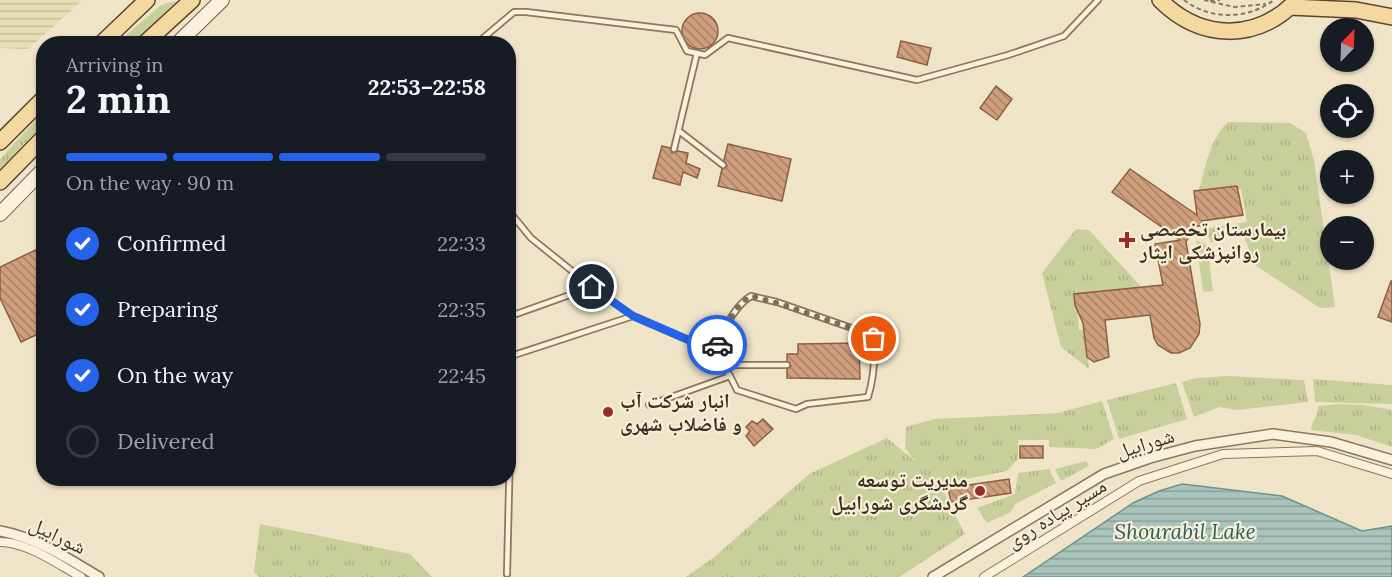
<!DOCTYPE html>
<meta charset="utf-8">
<style>
:root{--surface:#171b24;--page:#20242c;--text:#f1f3f6;--muted:#9ea1a6;--line:#363941;--accent:#2563eb}
body{margin:0;font-family:Lora,"Noto Naskh Arabic",serif;background:var(--page);color:var(--text);height:100vh;display:flex;flex-direction:column;font-size:22px;white-space:nowrap}
*{box-sizing:border-box;margin:0}
p{font-size:20px;color:var(--muted)}
.icon{flex:none;width:33px;height:33px;fill:none;stroke:currentColor;stroke-width:2;stroke-linecap:round;stroke-linejoin:round}
.map{position:relative;flex:1;overflow:hidden}
.sheet{position:absolute;left:36px;top:36px;width:480px;height:450px;display:flex;flex-direction:column;background:var(--surface);border-radius:24px;box-shadow:0 2px 4px #0004}
.sheet>*{flex:none}
.needle{width:39px;rotate:23deg}
.tools{position:absolute;left:1320px;top:18px;display:grid;gap:12px}
.tools a{display:grid;place-items:center;width:54px;height:54px;border-radius:50%;background:var(--surface);box-shadow:0 2px 4px #0004;font-size:30px}
.pin{position:absolute;display:grid;place-items:center;width:51px;height:51px;color:#fff;margin:-26px;border:3px solid #fff;border-radius:50%;box-shadow:0 2px 6px #0007}
.courier{position:absolute;display:grid;place-items:center;width:60px;height:60px;margin:-30px;border:4px solid #2563eb;border-radius:50%;background:#fff;color:#222;box-shadow:0 2px 8px #0007}
.summary em{font-style:normal;font-weight:800}
.summary div{display:flex;flex-direction:column-reverse}
.summary{display:flex;align-items:center;justify-content:space-between;height:102px;padding:0 30px}
h1{font-size:39px;font-weight:800;line-height:45px}
.bar{display:grid;grid-template-columns:repeat(4,1fr);gap:9px 6px;align-content:center;height:72px;padding:0 30px}
.bar i{height:8px;border-radius:4px;background:var(--line)}
.bar .current{background:var(--accent)}
.bar p{grid-column:span 4}
ol{padding:0 30px;list-style:none}
li{display:flex;align-items:center;gap:18px;height:66px}
li p{margin-inline-start:auto}
li .icon{padding:6px;border-radius:50%;background:var(--accent);color:#fff;stroke-width:4}
li:last-child{color:var(--muted)}
li i{width:33px;height:33px;border:3px solid var(--line);border-radius:50%}
.map>svg:first-child{display:block}
.farmland{fill:url(#farmland-rules)}
.grass{fill:url(#grass-tufts)}
.water{fill:url(#water-rules);stroke:#6f938a;stroke-width:1.5}
.building{fill:url(#building-back-hatch);stroke:#8d5f41;stroke-width:1.5}
.lines{fill:none;stroke-linecap:round;stroke-linejoin:round}
.service-casing{stroke:#8d765c;stroke-width:8}
.pedestrian-casing{stroke:#8d765c;stroke-width:10}
.minor-casing{stroke:#8d765c;stroke-width:12}
.secondary-casing{stroke:#6f573f;stroke-width:16}
.primary-casing{stroke:#5b4430;stroke-width:18}
.path{stroke:#8d765c;stroke-width:2;stroke-dasharray:4.5 3;stroke-linecap:butt}
.service{stroke:#faf1dc;stroke-width:4.5}
.pedestrian{stroke:#faf1dc;stroke-width:8}
.minor{stroke:#faf1dc;stroke-width:9}
.secondary{stroke:#faf1dc;stroke-width:14}
.primary{stroke:#f3d9a0;stroke-width:15}
.done{stroke:#7c6e5b;stroke-width:6;stroke-dasharray:0 10.8}
.route{stroke:#2563eb;stroke-width:8}
.poi-dot{fill:#9e2a2b;stroke:#f7eed8;stroke-width:2}
.labels{text-anchor:middle;dominant-baseline:central;stroke-width:4.5;stroke-linejoin:round;paint-order:stroke}
.poi-label{font-size:20px;font-weight:bold;fill:#3d2e20;stroke:#f7eed8;text-anchor:start}
.street-label{font-size:20px;fill:#3d2e20;stroke:#f7eed8}
.water-label{font-size:21px;font-style:italic;fill:#2f5d5a;stroke:#f7eed8}
</style>
<div class="map">
<svg width="1392" height="577" viewBox="0 0 1392 577">
<defs>
<pattern id="farmland-rules" width="6" height="5" patternUnits="userSpaceOnUse" patternTransform="scale(1.5)"><rect width="6" height="5" fill="#e6deb5"/><path d="M0 2.5h6" fill="none" stroke="#c6bf9b"/></pattern>
<pattern id="grass-tufts" width="24" height="20" patternUnits="userSpaceOnUse" patternTransform="scale(1.5)"><rect width="24" height="20" fill="#c9cf9b"/><path d="M3 7l-1-3M5 7V3M7 7l1-3M15 17l-1-3M17 17v-4M19 17l1-3" fill="none" stroke="#aeb285"/></pattern>
<pattern id="water-rules" width="6" height="5" patternUnits="userSpaceOnUse" patternTransform="scale(1.5)"><rect width="6" height="5" fill="#a9c4bc"/><path d="M0 2.5h6" fill="none" stroke="#8ba098"/></pattern>
<pattern id="building-back-hatch" width="6" height="6" patternUnits="userSpaceOnUse" patternTransform="scale(1.5)"><rect width="6" height="6" fill="#cf9f7d"/><path d="M-1 5l2 2M0 0l6 6M5-1l2 2" fill="none" stroke="#a98266"/></pattern>
</defs>
<rect width="100%" height="100%" fill="#f0e4c8"/>
<polygon class="farmland" points="0,0 83,0 28,49 0,48"/>
<g class="grass">
<polygon points="177,1 131,43 117,43 161,5"/>
<polygon points="43,112 43,124 0,169 0,159"/>
<path d="M1228 122 1290 123 1306 133 1314 160 1335 307 1320 308 1255 265 1244 236 1231 234 1212 243 1203 229 1247 222 1241 189 1199 191C1205 167 1210 139 1228 122Z"/>
<polygon points="1076,229 1089,230 1143,289 1077,300 1079,330 1086,329 1089,369 1061,347 1042,273"/>
<polygon points="1196,240 1212,248 1208,254 1213,291 1203,292"/>
<polygon points="1227,376 1304,380 1308,402 1237,410 1219,407 1194,417 1182,382 1197,378"/>
<polygon points="1313,379 1392,385 1392,404 1315,402"/>
<polygon points="1176,383 1187,419 1119,439 1107,400"/>
<polygon points="1102,401 1114,439 1096,449 1049,447 1049,440 1018,440 1018,459 1007,471 942,484 938,481 965,534 899,577 686,577 713,558 809,474 887,438 915,461 905,448 906,427 934,419 1058,413"/>
<path d="M1339 404 1363 405 1392 410V447L1356 435 1311 430C1311 421 1319 417 1318 406Z"/>
<polygon points="1086,461 1089,466 1061,481 1055,469"/>
<polygon points="1049,469 1056,483 1015,504 1011,512 987,523 977,508 1015,494 1018,473"/>
<polygon points="260,524 410,554 432,577 259,577 254,572"/>
</g>
<polygon class="water" points="1182,484 1282,496 1362,531 1392,526 1392,577 1023,577 1133,503 1159,491"/>
<g class="building">
<circle cx="700" cy="31" r="18"/>
<polygon points="901,41 931,48 927,65 897,57"/>
<polygon points="996,86 1012,99 997,120 980,108"/>
<polygon points="728,144 791,159 782,201 718,186 722,169 727,166 724,160"/>
<polygon points="662,146 670,148 672,153 678,151 688,153 686,163 700,169 697,178 683,172 680,185 653,178"/>
<polygon points="1130,169 1197,215 1194,191 1237,186 1243,215 1202,221 1202,226 1195,226 1186,242 1200,324 1199,334 1190,348 1179,353 1171,353 1158,345 1154,338 1150,315 1105,320 1109,357 1094,362 1087,357 1083,323 1075,305 1074,294 1163,285 1155,244 1180,240 1112,192"/>
<polygon points="44,246 44,342 38,334 21,342 0,298 0,267"/>
<polygon points="1391,281 1392,281 1392,322 1378,317"/>
<polygon points="859,343 860,379 787,378 787,369 791,366 787,361 787,354 798,354 798,344"/>
<polygon points="763,419 773,429 754,446 746,436 750,431 746,427 752,421 757,424"/>
<rect x="1020" y="446" width="23" height="12"/>
<polygon points="1009,479 1011,493 951,502 948,488"/>
</g>
<g class="lines">
<defs>
<g id="service">
<polyline points="476,44 514,12 526,12 676,30 687,51 705,55 728,38 917,80 1008,55 1064,36 1098,0"/>
<polyline points="679,131 723,165"/>
<polyline points="674,149 697,53"/>
<polyline points="508,210 531,238 592,287 633,316 714,351 730,376 649,405"/>
<polyline points="508,317 592,287"/>
<path d="M714 351C724 331 732 308 751 296L777 302 866 333 874 340C875 359 874 378 868 397L807 404 796 409 737 390 730 376"/>
<polyline points="508,357 633,316"/>
<polyline points="723,365 787,365"/>
<polyline points="507,574 510,448 508,443"/>
</g>
<g id="pedestrian">
<path d="M0 542C27 542 58 564 81 577"/>
<polyline points="984,577 1139,481 1223,454 1317,451 1392,474"/>
</g>
<g id="minor">
<path d="M0 531C37 538 67 558 99 577"/>
<polyline points="933,577 1104,474 1150,458 1195,446 1273,434 1331,442 1392,460"/>
</g>
<g id="secondary">
<polyline points="177,44 222,0"/>
<polyline points="0,214 44,169"/>
</g>
<g id="primary">
<path d="M1160 0C1201 41 1257 42 1297 0"/>
<polyline points="1290,7 1356,10 1392,17"/>
<polyline points="101,44 147,0"/>
<polyline points="144,44 192,0"/>
<polyline points="0,142 44,98"/>
<polyline points="0,182 44,137"/>
</g>
</defs>
<use href="#service" class="service-casing"/>
<use href="#pedestrian" class="pedestrian-casing"/>
<use href="#minor" class="minor-casing"/>
<use href="#secondary" class="secondary-casing"/>
<use href="#primary" class="primary-casing"/>
<g class="path">
<path d="M1184 0C1210 20 1247 20 1274 0"/>
<polyline points="1204,0 1234,7 1266,4"/>
<polyline points="1210,1 1220,0"/>
</g>
<use href="#service" class="service"/>
<use href="#pedestrian" class="pedestrian"/>
<use href="#minor" class="minor"/>
<use href="#secondary" class="secondary"/>
<use href="#primary" class="primary"/>
</g>
<g class="lines">
<path class="done" d="M717 345C726 327 733 307 751 296L777 303 866 333 874 339"/>
<polyline class="route" points="592,287 633,316 714,351 717,345"/>
</g>
<g class="poi-dot">
<path d="M1124 231h6v6h6v6h-6v6h-6v-6h-6v-6h6z"/>
<circle cx="608" cy="412" r="6"/>
<circle cx="980" cy="491" r="6"/>
</g>
<g class="labels">
<g class="poi-label">
<text x="1140" y="228">بیمارستان تخصصی<tspan x="1140" dy="23">روانپزشکی ایثار</tspan></text>
<text x="620" y="400">انبار شرکت آب<tspan x="620" dy="23">و فاضلاب شهری</tspan></text>
<text x="968" y="479" text-anchor="end">مدیریت توسعه<tspan x="968" dy="23">گردشگری شورابیل</tspan></text>
</g>
<g class="street-label">
<text transform="translate(1145 443) rotate(-17)">شورابیل</text>
<text transform="translate(1056 513) rotate(-32)">مسیر پیاده روی</text>
<text transform="translate(58 535) rotate(26)">شورابیل</text>
</g>
<g class="water-label">
<text x="1185" y="531">Shourabil Lake</text>
</g>
</g>
</svg>
<div class="tools">
<a><svg class="needle" viewBox="-14 -14 28 28"><path d="M0-13l5 13h-10z" fill="#e53935"/><path d="M0 13l5-13h-10z" fill="#9ea1a6"/></svg></a>
<a><svg class="icon" aria-label="locate" viewBox="0 0 24 24"><circle cx="12" cy="12" r="6"/><path d="M12 2v4M12 18v4M2 12h4M18 12h4"/></svg></a>
<a>+</a>
<a>−</a>
</div>
<div class="pin" style="left:874px;top:339px;background:#ea580c"><svg class="icon" aria-label="bag" viewBox="0 0 24 24"><path d="M5 8h14l-1 12H6zM9 8a3 3 0 0 1 6 0"/></svg></div>
<div class="pin" style="left:592px;top:287px;background:#1f2937"><svg class="icon" aria-label="home" viewBox="0 0 24 24"><path d="M3 11l9-7 9 7M6 9v11h12V9"/></svg></div>
<div class="courier" style="left:717px;top:345px"><svg class="icon" aria-label="car" viewBox="0 0 24 24"><path d="M5 17H2v-5l4-1 3-4h7l3 4 3 1v5h-3M9 17h6M6 11h13"/><circle cx="7" cy="17" r="2"/><circle cx="17" cy="17" r="2"/></svg></div>
<section class="sheet">
<div class="summary"><div><h1>2 min</h1><p>Arriving in</p></div><em>22:53–22:58</em></div>
<div class="bar"><i class="current"></i><i class="current"></i><i class="current"></i><i></i><p>On the way · 90 m</p></div>
<ol>
<li><svg class="icon" aria-label="check" viewBox="0 0 24 24"><path d="M5 12l5 5 9-10"/></svg>Confirmed<p>22:33</p></li>
<li><svg class="icon" aria-label="check" viewBox="0 0 24 24"><path d="M5 12l5 5 9-10"/></svg>Preparing<p>22:35</p></li>
<li><svg class="icon" aria-label="check" viewBox="0 0 24 24"><path d="M5 12l5 5 9-10"/></svg>On the way<p>22:45</p></li>
<li><i></i>Delivered</li>
</ol>
</section>
</div>
